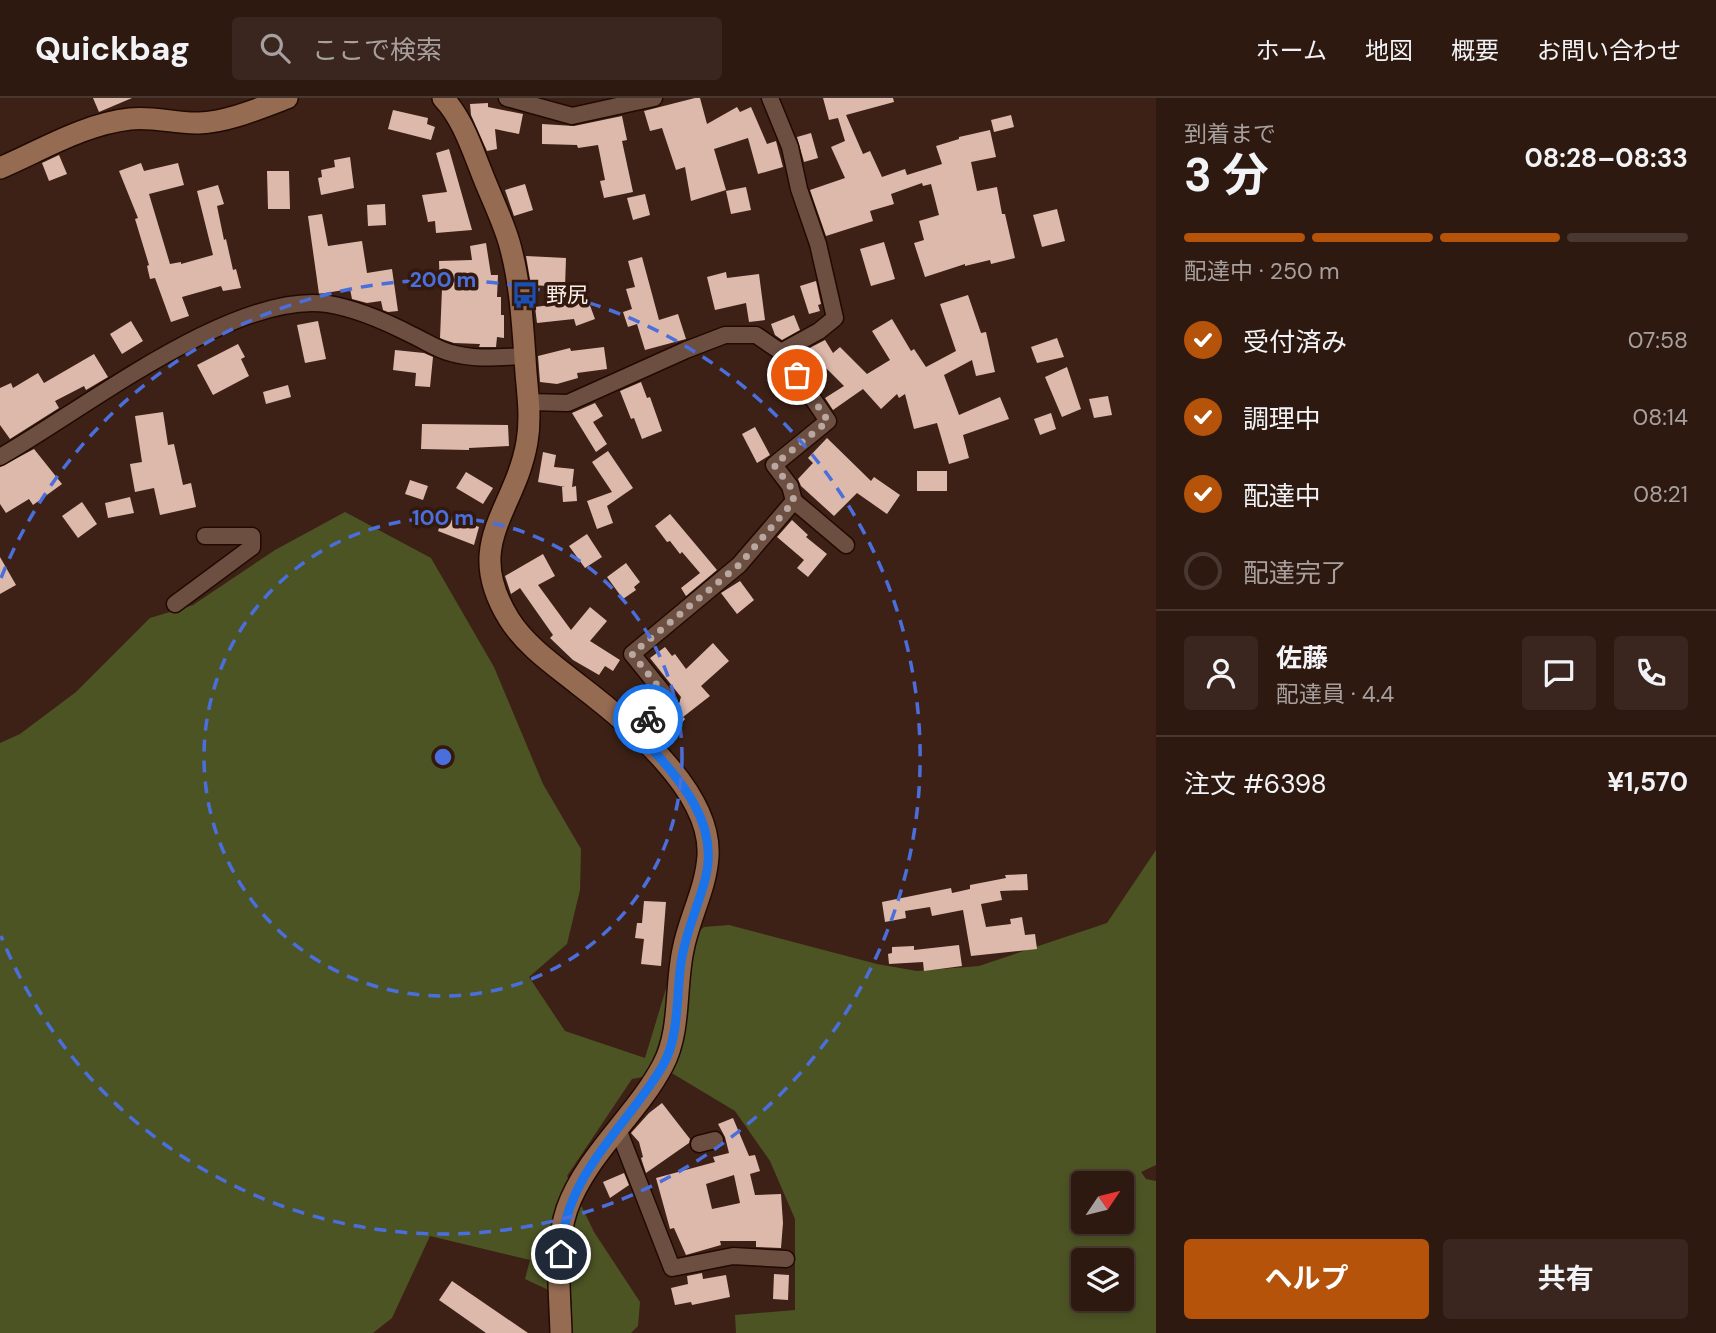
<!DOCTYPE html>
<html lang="ja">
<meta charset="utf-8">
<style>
:root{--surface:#2e1910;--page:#3a261e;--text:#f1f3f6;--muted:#a7a09f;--line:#493830;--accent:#b45309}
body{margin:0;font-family:"DM Sans","Noto Sans JP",sans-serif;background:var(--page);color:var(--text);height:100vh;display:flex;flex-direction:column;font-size:26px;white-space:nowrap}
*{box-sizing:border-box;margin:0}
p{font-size:23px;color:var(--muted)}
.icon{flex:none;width:38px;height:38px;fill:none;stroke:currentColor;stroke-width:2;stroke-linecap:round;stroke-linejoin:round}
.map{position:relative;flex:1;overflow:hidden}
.panel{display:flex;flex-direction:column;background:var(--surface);width:560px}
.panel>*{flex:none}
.needle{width:46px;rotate:55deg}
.controls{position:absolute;left:1071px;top:1073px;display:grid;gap:14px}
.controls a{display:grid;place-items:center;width:63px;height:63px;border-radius:7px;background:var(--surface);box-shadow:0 4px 10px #0003,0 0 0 2px var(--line);font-size:35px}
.pin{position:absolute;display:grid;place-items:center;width:60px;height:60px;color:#fff;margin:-30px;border:4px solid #fff;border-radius:50%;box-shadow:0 2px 7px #0007}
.courier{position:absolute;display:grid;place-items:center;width:70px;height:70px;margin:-35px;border:5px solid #1a73e8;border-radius:50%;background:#fff;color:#222;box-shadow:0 2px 9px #0007}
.summary em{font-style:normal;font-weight:700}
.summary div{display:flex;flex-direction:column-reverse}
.summary{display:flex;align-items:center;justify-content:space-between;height:119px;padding:0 28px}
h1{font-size:46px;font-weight:700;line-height:52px}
.bar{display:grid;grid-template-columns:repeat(4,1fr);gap:10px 7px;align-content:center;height:84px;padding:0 28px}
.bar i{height:9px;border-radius:5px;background:var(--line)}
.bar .active{background:var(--accent)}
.bar p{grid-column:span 4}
.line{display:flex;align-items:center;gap:18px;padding:0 28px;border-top:2px solid var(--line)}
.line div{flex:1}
.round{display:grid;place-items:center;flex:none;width:74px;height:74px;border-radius:7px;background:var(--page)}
ol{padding:0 28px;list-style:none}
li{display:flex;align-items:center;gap:21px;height:77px}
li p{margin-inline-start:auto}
li .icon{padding:7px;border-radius:50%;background:var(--accent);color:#fff;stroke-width:4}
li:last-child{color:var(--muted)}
li i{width:38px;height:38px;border:4px solid var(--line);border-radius:50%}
.button{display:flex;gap:14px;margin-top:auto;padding:14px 28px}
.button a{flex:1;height:80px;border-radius:7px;background:var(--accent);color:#fff;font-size:28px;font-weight:700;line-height:80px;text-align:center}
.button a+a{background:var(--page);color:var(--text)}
header{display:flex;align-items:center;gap:42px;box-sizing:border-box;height:98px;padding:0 35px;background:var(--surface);border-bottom:2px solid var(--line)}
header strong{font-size:33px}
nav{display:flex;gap:38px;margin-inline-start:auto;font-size:24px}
.search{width:490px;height:63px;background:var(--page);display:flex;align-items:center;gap:18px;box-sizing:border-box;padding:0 24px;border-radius:7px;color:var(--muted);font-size:26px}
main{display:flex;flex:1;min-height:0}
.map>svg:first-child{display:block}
.green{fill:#4c5424;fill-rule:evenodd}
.building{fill:#ddb9ab;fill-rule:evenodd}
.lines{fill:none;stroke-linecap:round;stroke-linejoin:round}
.street-casing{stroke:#220a02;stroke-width:19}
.secondary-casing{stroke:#220a02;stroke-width:24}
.street{stroke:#6d4f42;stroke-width:16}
.secondary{stroke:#956b52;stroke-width:21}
.done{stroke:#b9a8a1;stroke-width:7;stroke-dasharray:0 12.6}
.route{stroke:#1a73e8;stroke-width:9}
.ring{fill:none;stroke:#4a6fdc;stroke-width:3.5;stroke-dasharray:12 9}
.labels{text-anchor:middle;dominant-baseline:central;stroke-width:7;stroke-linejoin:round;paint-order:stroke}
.poi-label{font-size:21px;fill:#fcf1ec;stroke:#32180d;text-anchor:start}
.centre{fill:#4a6fdc;stroke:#32180d;stroke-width:3.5}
.ring-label{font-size:21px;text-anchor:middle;font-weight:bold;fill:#4a6fdc;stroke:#32180d;stroke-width:7;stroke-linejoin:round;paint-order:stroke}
</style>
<header>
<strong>Quickbag</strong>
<div class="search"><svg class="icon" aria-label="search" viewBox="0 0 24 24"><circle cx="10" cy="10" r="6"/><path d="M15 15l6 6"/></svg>ここで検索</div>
<nav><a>ホーム</a><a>地図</a><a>概要</a><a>お問い合わせ</a></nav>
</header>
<main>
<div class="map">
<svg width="1156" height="1235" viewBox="0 0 1156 1235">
<rect width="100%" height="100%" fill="#3d2116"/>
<path class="green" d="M345 414 431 460 494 569 543 686 581 751 580 792 567 846 529 879 565 933 645 960 678 851 704 829 729 827 877 866 917 873 979 868 1107 825 1156 752V1067L1141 1074 1146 1081 1156 1083V1235H736L735 1217 795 1212V1121L770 1063 735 1013 670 974 632 981 567 1078 594 1134 640 1204 638 1228 631 1235H570L572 1203 525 1181 530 1162 430 1138 392 1220 373 1235H0V645L20 636 76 594 150 520 193 507 275 452ZM1083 1085H1122V1124H1083ZM1083 1162H1122V1200H1083Z"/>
<g class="building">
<polygon points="93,0 132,0 99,14"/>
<polygon points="695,0 700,0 707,26 737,9 740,14 751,9 767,46 776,43 783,69 758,76 748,40 714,51 726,92 691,103 685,69 676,72 662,30 650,33 644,13"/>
<polygon points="823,0 893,0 894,4 846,17 863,56 870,53 882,79 905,71 907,77 942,66 936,48 959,41 959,39 990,32 996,59 971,64 977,93 997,89 1002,116 1005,116 1015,160 991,166 990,162 965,168 965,166 925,179 914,145 924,142 919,123 939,117 931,86 923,88 922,85 891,96 894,106 870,113 873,123 826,138 810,92 845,80 831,49 845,43 838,20 829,22"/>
<polygon points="488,5 488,9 523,16 519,36 495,31 497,51 487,53 471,17 470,6"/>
<polygon points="393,12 428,20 427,26 435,29 431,42 388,31"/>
<polygon points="1011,17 1014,29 994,34 991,22"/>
<polygon points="622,18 627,42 622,43 633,94 604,100 600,83 605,82 598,47 578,50 577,47 542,46 542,26 574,28"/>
<polygon points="811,35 818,60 804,64 797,39"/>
<polygon points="449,51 472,132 436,135 435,123 428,124 422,97 447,94 436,55"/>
<polygon points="59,57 67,76 49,83 42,65"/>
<polygon points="350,59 354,90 321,97 318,80 322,79 321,72 335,69 334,62"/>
<polygon points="141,65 144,73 178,65 184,87 149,96 170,166 181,164 181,166 213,157 197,93 218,87 224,106 217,108 224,142 226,141 233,172 236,171 241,190 223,193 221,188 182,199 189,218 171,224 155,180 150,181 147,168 149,167 135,121 138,120 119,73"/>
<polygon points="267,73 289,73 290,111 268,111"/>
<polygon points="525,86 533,112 514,118 505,92"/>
<polygon points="746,89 751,112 731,116 726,93"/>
<polygon points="645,96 650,117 633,122 627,100"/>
<polygon points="385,106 386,127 368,128 367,107"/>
<polygon points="1057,111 1065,143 1042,149 1033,117"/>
<polygon points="322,116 328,148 362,143 367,175 392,171 398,213 388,214 383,212 381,203 367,205 352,201 350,191 319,196 308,118"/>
<polygon points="884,144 895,181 871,188 860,151"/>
<polygon points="486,145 491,177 498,177 497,199 501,199 501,217 504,217 504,240 497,239 496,249 479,249 480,246 454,245 445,242 440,240 442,191 440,191 439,163 472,162 470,148"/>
<polygon points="526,158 566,160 565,189 531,187"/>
<polygon points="642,159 659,222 678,216 686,241 645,252 637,226 628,229 623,214 632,211 626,191 635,189 628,163"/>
<polygon points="726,174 727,180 759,176 765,222 749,224 746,205 715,212 707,179"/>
<polygon points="816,183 821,206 818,207 820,213 809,216 800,188"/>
<polygon points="968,197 981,235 986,234 995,274 976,278 972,262 944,277 959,317 1000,299 1009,321 963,337 969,360 949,366 937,325 914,331 905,296 899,300 897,296 881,311 863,291 833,312 825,300 844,288 817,261 807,267 800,255 825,242 833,255 840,249 867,276 890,262 872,233 892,221 911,253 914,251 926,269 956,253 940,206"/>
<polygon points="588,202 595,221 576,228 574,221 537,225 535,209"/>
<polygon points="794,217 800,232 782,242 775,237 771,226"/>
<polygon points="131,223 143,243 122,256 110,236"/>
<polygon points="318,223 326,261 305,265 297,227"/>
<polygon points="1057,240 1064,259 1037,265 1031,249"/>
<polygon points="238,246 245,259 241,261 249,278 213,297 197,267"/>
<polygon points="604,249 607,271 577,275 578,280 557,286 540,284 538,258 570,250 571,253"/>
<polygon points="395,252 424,255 433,259 430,289 415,288 416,275 393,272"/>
<polygon points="94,256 108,279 86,292 84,288 55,303 59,310 10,341 0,327 0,290 11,285 13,290 38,275 44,285"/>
<polygon points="1067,269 1081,311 1062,319 1045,279"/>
<polygon points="641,284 647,300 650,299 662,333 642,341 634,320 631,321 620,293"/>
<polygon points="288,287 291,299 266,306 263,294"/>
<polygon points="1108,298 1112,317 1094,320 1089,301"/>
<polygon points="595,305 603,318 593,324 607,346 596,354 572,315"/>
<polygon points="163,314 168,347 174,346 183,387 191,385 196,409 160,417 154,390 135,394 130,366 142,364 135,318"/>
<polygon points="1051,315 1056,331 1040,337 1034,321"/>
<polygon points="422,326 508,327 509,348 469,350 469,352 421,351"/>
<polygon points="755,329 770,357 757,365 742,336"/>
<polygon points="827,340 871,383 874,379 900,397 887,416 857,395 834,418 801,388 798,381 813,365 808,360"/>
<polygon points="34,351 62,386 33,407 29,401 6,415 0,406 0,369"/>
<polygon points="608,353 633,390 607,408 613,425 597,431 587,403 612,394 592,364"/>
<polygon points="543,354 556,357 554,369 574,371 572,389 576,388 577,403 563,404 562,389 565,389 538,384"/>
<rect x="917" y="373" width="30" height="20"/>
<polygon points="466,374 493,390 483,406 456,390"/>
<polygon points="410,382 428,388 423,402 405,396"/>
<polygon points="130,399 134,415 108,420 105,405"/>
<polygon points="82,404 97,426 78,440 62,418"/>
<polygon points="444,416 479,429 474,447 438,433"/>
<polygon points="670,416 717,472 686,498 681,490 700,475 682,454 680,456 670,443 667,444 655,428"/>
<polygon points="792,422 808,437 806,439 827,456 808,479 797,470 804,462 777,439"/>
<polygon points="587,436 602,459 585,470 569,448"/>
<polygon points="543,456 555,478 538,487 571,532 590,509 607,523 590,543 620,562 613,573 605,568 599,577 573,562 550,540 553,537 520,490 511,496 505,478"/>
<polygon points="0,459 16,487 0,496"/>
<polygon points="626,465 640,484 634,489 636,492 623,501 607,479"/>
<polygon points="740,483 754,502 737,516 721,495"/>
<polygon points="713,545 729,563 701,588 710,598 683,619 685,621 675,633 678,637 668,648 652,632 677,611 681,599 650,560 665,549 672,558 675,556 686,571"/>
<polygon points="1027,776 1028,792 1000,793 1002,802 981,806 986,829 1011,826 1010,821 1022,819 1025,837 1035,836 1037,851 971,858 963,812 932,818 930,809 905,813 906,820 885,824 882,804 951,790 952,795 970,791 970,787 1006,780 1005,777"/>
<polygon points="644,803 666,804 661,868 641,866 644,841 635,840 637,825 642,825"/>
<polygon points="959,847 962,868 924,873 923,864 889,866 888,856 892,855 892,849 914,848 914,852"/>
<polygon points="662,1005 690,1041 689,1045 646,1075 641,1060 643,1059 639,1044 631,1035 649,1015"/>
<path d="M733 1020 749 1058 755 1057 760 1073 750 1076 755 1097 781 1096 783 1125 781 1150 756 1149V1143H720L721 1147 686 1157 674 1130 670 1131 656 1080 715 1064 713 1059 729 1055 725 1039 718 1026ZM734 1077 740 1105 712 1111 706 1086Z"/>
<polygon points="624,1075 629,1087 610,1100 603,1084"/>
<polygon points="702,1175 703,1181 726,1177 730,1199 692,1207 691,1204 675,1207 671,1190 688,1186 687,1178"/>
<polygon points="774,1176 789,1177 788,1202 773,1201"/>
<polygon points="452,1183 528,1235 486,1235 439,1202"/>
</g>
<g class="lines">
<defs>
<g id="street">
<polyline points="507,0 572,18 654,0"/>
<polyline points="770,0 790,49 799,91 818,146 835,220 819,233 781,254"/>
<polyline points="528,304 568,305 686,252 725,237 756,237 781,254 828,323 774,367 790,388 794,403 739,467 632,556 670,603 635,632"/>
<path d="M0 359C82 313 234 192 328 206 358 211 385 223 412 237 425 243 438 252 451 255 475 262 500 259 525 258"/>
<polyline points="794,403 846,447"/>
<polyline points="175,506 252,449 252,438 205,438"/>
<polyline points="618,1031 672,1170 733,1158 786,1161"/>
<polyline points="699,1046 715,1042"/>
</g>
<g id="secondary">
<path d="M443 0C462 20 471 48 481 73 490 97 502 120 509 144 521 185 523 232 526 275 528 298 531 321 527 344 515 414 462 445 509 521 526 548 554 567 579 587 626 623 712 692 708 758 706 791 689 820 683 852 675 889 681 933 663 967 637 1017 586 1057 567 1111 554 1149 560 1195 561 1235"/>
<path d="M0 70C42 52 84 26 130 21 153 18 176 26 199 25 228 24 260 10 287 0"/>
</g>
</defs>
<use href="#street" class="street-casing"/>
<use href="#secondary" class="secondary-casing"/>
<use href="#street" class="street"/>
<use href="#secondary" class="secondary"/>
</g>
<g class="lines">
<polyline class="done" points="648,621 670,603 632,556 739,467 794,403 790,388 774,367 828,323 797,277"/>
<path class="route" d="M561 1156C563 1078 625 1031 662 969 680 939 676 897 681 865 685 835 699 807 706 778 720 718 671 673 635 632L648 621"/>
</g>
<g class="ring">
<circle cx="443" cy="659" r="239"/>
<path d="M1 480A477 477 0 1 1 1 838"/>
</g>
<defs>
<symbol id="bus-bare" viewBox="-9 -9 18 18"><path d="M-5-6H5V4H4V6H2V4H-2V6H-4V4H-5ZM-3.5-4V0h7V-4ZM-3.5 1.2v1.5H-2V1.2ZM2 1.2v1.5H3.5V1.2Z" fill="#1a4fb4" stroke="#32180d" stroke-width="2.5" paint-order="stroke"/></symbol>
</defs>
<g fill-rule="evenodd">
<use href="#bus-bare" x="506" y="178" width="38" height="38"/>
</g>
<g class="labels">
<g class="poi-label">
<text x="546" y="197">野尻</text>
</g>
</g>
<circle cx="443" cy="659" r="10" class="centre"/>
<g class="ring-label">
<text x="443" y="189">200 m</text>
<text x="443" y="427">100 m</text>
</g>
</svg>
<div class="controls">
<a><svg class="needle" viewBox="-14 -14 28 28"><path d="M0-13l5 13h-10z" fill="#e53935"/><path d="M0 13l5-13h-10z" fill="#a7a09f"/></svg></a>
<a><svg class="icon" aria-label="layers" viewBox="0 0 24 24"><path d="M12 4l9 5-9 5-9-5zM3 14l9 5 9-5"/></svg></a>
</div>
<div class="pin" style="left:797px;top:277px;background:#ea580c"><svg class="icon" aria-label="bag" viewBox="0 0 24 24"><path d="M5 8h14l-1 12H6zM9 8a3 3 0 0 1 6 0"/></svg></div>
<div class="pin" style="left:561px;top:1156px;background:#1f2937"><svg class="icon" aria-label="home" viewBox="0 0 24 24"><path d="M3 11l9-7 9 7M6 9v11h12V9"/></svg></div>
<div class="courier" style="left:648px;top:621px"><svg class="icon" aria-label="bike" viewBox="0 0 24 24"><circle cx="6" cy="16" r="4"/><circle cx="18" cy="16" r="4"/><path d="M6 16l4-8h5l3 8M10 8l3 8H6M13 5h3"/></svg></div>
</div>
<section class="panel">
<div class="summary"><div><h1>3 分</h1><p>到着まで</p></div><em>08:28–08:33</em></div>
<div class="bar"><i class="active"></i><i class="active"></i><i class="active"></i><i></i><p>配達中 · 250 m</p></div>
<ol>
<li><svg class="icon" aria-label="check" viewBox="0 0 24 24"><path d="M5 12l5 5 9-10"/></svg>受付済み<p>07:58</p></li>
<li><svg class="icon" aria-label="check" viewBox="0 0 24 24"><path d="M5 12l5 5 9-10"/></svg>調理中<p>08:14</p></li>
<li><svg class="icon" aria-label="check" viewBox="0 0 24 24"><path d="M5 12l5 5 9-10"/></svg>配達中<p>08:21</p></li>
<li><i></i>配達完了</li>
</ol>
<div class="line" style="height:126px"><a class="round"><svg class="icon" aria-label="person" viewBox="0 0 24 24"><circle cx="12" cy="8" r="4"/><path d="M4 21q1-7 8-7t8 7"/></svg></a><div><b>佐藤</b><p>配達員 · 4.4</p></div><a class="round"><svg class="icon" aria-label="chat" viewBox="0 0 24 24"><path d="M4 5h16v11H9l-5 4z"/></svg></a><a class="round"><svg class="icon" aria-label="phone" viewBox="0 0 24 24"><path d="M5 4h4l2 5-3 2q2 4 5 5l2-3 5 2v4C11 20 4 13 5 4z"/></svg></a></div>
<div class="line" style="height:91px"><div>注文 #6398</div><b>¥1,570</b></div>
<div class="button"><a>ヘルプ</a><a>共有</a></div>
</section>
</main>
